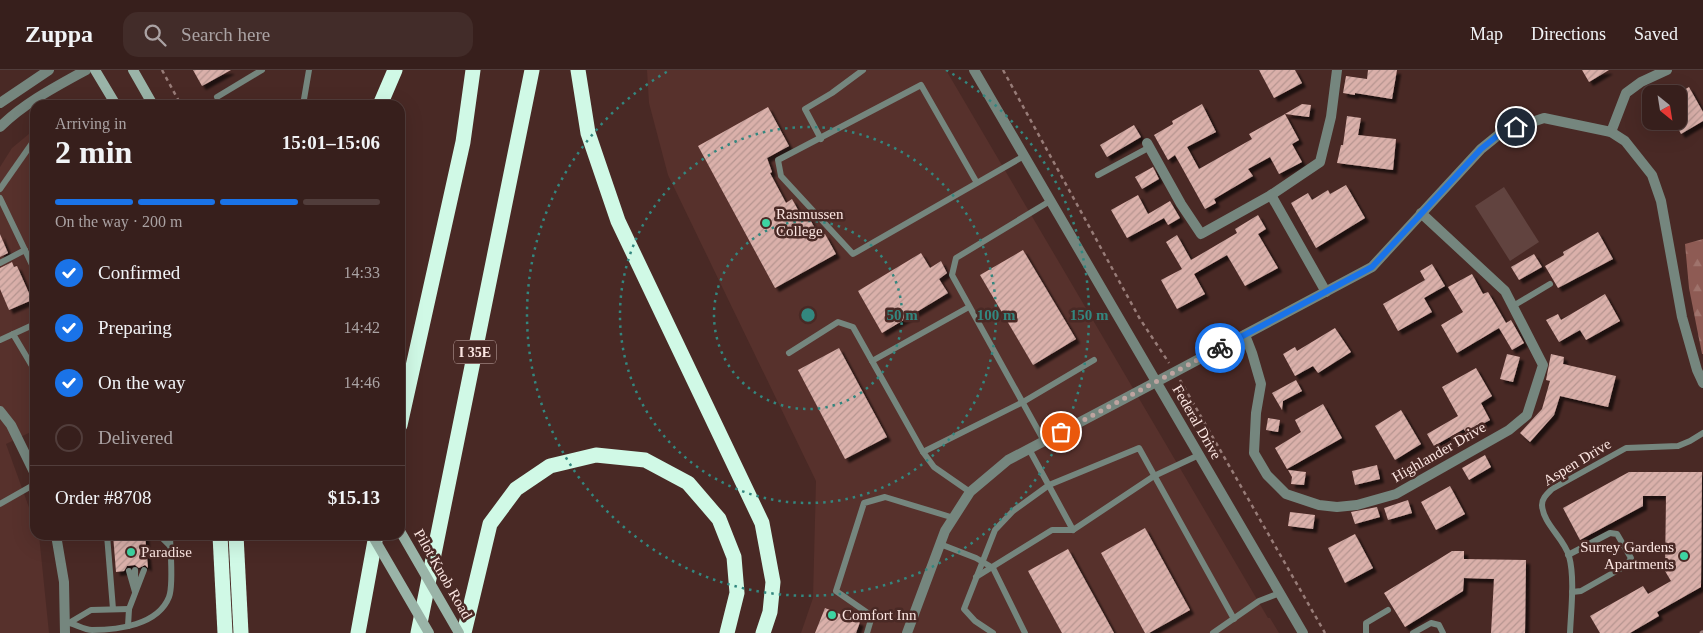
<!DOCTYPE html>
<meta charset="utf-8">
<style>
:root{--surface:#371f1c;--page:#422c29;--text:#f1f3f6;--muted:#aaa2a3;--line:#513d3b;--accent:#1a73e8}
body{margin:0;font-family:Georgia,serif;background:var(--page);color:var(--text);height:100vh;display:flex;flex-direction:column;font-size:19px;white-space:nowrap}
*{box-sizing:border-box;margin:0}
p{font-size:16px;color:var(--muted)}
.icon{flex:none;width:28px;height:28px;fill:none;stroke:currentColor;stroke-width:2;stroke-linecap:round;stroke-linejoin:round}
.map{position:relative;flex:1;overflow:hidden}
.side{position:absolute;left:30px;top:30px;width:375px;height:440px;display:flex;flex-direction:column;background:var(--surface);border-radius:15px;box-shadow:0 5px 20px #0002,0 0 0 1px var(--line)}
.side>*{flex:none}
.needle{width:32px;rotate:150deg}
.fabs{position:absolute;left:1642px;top:15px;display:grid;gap:10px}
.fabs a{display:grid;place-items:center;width:45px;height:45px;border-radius:10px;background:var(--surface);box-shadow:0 5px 20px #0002,0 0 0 1px var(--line);font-size:25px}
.pin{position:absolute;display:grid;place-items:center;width:42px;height:42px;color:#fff;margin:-21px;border:2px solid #fff;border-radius:50%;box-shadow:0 1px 5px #0007}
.courier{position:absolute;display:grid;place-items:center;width:50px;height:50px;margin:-25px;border:4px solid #1a73e8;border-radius:50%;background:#fff;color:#222;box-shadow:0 1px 6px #0007}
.head em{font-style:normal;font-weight:700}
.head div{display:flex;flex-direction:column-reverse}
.head{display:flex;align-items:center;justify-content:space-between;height:85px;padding:0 25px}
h1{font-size:32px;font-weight:700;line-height:38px}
.bar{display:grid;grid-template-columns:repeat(4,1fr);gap:8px 5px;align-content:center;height:60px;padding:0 25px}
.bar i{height:6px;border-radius:4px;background:var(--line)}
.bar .active{background:var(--accent)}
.bar p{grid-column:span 4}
.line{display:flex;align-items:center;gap:12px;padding:0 25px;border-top:1px solid var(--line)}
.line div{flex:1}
ol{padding:0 25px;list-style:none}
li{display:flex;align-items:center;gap:15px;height:55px}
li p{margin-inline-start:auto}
li .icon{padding:5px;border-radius:50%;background:var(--accent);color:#fff;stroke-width:4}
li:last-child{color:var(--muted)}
li i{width:28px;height:28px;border:2px solid var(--line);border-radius:50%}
header{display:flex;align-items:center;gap:30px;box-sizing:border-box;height:70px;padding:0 25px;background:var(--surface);border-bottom:1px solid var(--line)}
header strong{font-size:24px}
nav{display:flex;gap:28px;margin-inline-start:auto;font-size:18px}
.search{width:350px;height:45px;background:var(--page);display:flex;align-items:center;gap:12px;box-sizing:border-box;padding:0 18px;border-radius:15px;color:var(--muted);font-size:19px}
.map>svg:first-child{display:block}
.built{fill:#57312c}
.forest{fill:url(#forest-firs)}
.park{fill:#61433f}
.building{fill:url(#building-hatch);filter:url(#shadow)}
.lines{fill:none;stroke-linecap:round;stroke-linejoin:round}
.path{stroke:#987c78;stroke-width:2.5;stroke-dasharray:4 4;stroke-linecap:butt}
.service{stroke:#75867e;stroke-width:6}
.minor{stroke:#75867e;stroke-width:10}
.tertiary{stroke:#75867e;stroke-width:10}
.secondary{stroke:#9ab4a8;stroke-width:10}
.motorway{stroke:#d0f9e6;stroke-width:15}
.secondary-bridge{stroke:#9ab4a8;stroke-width:10}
.done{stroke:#bda4a0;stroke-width:5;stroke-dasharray:0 9}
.route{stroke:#1a73e8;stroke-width:6}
.ring{fill:none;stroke:#33877f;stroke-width:2.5;stroke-dasharray:2.5 5}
.poi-dot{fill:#3ed4a2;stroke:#492925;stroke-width:2}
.labels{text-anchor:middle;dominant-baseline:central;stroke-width:5;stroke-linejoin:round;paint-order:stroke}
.shield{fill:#492925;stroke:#c6ada9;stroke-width:1}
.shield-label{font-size:14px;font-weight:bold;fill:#fce6e2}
.poi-label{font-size:15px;fill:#fce6e2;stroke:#492925;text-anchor:start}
.street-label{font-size:15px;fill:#fce6e2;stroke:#492925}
.centre{fill:#33877f;stroke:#492925;stroke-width:2.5}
.ring-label{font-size:15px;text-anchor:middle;font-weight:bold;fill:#33877f;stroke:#492925;stroke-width:5;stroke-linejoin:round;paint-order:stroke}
</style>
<header>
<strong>Zuppa</strong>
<div class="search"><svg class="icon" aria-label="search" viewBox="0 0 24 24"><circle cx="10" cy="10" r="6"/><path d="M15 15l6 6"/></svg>Search here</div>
<nav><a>Map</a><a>Directions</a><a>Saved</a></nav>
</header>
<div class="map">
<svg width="1703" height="563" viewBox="0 0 1703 563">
<defs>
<pattern id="forest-firs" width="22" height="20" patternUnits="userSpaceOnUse" patternTransform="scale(1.25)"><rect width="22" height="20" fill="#8e5b54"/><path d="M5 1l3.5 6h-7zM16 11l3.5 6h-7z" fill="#9f736c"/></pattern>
<pattern id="building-hatch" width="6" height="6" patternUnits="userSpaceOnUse" patternTransform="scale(1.25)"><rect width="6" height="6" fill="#dab0aa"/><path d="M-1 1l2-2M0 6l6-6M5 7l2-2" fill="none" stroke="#b69590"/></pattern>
<filter id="shadow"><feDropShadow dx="4" dy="4" stdDeviation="1" flood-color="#0009"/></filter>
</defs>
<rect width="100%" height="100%" fill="#492925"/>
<g class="built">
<polygon points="647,0 946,0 1268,548 1270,548 1279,563 801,563 813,528 816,411 668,105 649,33"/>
<polygon points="35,59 35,360 6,374 35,454 35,465 39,465 49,563 0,563 0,97 12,78"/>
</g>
<polygon class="forest" points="1703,169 1703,284 1702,284 1689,218 1685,174"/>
<polygon class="park" points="1504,117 1539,172 1510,191 1475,136"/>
<g class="building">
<polygon points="193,0 231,0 202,16"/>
<polygon points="1259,0 1295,0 1302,13 1274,28"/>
<polygon points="1368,0 1397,0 1392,29 1355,23 1355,25 1343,23 1346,6 1367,9"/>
<polygon points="1582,0 1609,0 1589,12"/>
<polygon points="1689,17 1703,42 1703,51 1681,64 1674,51 1679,51 1679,23"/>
<polygon points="1202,34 1216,62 1187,77 1199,99 1252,69 1249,64 1285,44 1299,70 1292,74 1302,92 1279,104 1270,87 1248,99 1253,106 1214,129 1216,133 1205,139 1175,85 1168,90 1154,65 1173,54 1172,51"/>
<polygon points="1302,34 1311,35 1309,47 1285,44"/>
<polygon points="768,37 789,76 767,88 772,102 770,103 786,133 792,129 803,149 808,146 820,167 825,164 836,184 775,218 698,76"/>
<polygon points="1347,46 1361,48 1358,65 1396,69 1393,100 1337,93 1341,75 1343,75"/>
<polygon points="1134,55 1141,67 1107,87 1100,75"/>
<polygon points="1153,97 1159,109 1142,119 1135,107"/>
<polygon points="1346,115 1365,148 1316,178 1291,133 1308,123 1312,130 1328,120 1330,124"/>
<polygon points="1138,125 1148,144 1170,131 1180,148 1168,155 1164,148 1127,168 1111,140"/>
<polygon points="1258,145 1266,159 1258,164 1278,198 1245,216 1227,185 1194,204 1205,224 1177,239 1161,210 1182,199 1166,172 1177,165 1191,190 1237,163 1235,159"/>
<polygon points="1598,162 1613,189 1558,218 1545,196 1564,185 1563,182"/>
<polygon points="0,164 8,183 0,187"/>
<polygon points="1023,180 1076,269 1033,295 980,205"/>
<polygon points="921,183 930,198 941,191 947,203 939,209 948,223 882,263 858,221"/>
<polygon points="1534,184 1542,197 1519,210 1511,197"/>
<polygon points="12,192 14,197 17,196 32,230 9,240 0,219 0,198"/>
<polygon points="1432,194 1445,216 1424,228 1432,242 1398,261 1383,234 1425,210 1420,201"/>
<polygon points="1472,204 1483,224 1488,222 1506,253 1511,250 1524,273 1512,280 1499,258 1457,283 1441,255 1463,242 1448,217"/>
<polygon points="1605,224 1620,251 1586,270 1580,260 1559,272 1546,250 1558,244 1561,250"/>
<polygon points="1335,258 1351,282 1318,303 1313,296 1295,306 1283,284 1295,277 1297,281"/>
<polygon points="839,278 887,367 845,389 798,300"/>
<polygon points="1507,284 1520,287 1513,312 1500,309"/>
<polygon points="1551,284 1564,287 1563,294 1616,306 1608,337 1560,326 1554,345 1530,372 1520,363 1542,339 1550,311 1546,310"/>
<polygon points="1476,298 1492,326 1481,333 1490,350 1466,363 1464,359 1434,376 1427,364 1458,346 1442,317"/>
<polygon points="1296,310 1302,321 1283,331 1282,340 1272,323"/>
<polygon points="1323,334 1342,368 1287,399 1275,378 1301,362 1295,350"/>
<polygon points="1401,340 1421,374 1395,390 1375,356"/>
<polygon points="1268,348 1280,350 1278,362 1266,360"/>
<polygon points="1485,385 1491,397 1469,410 1462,398"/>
<polygon points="1377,395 1380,409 1355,415 1352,401"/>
<polygon points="1288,400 1306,402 1304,415 1291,414 1292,407"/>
<polygon points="1629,402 1702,402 1701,517 1657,542 1659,546 1630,563 1600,563 1590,546 1643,516 1648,524 1671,511 1665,501 1666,426 1643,426 1643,436 1580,470 1563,438"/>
<polygon points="1450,416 1465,444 1436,460 1421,432"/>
<polygon points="1408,430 1412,443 1388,450 1384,438"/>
<polygon points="1377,437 1380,447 1355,454 1351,442"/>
<polygon points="1290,442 1315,445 1313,459 1288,456"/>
<polygon points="1145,458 1190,540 1149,563 1145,563 1101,483"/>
<polygon points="1355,464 1373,498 1345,513 1328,478"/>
<polygon points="113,465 145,465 148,498 145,495 139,498 135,495 127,496 124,501 116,502"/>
<polygon points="1068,479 1114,563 1062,563 1028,501"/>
<polygon points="1452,481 1464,481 1464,489 1526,490 1525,563 1491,563 1494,509 1464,508 1463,521 1405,557 1384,523"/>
<polygon points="825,538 860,552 856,563 815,563"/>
</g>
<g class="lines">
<g class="path">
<polyline points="162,0 181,35"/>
<polyline points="1003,0 1140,249 1169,293"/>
<polyline points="1180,310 1325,563"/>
<polyline points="1700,563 1703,561"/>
</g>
<g class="service">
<polyline points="217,27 262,0"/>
<polyline points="303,35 309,0"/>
<polyline points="821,69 805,39 832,23 863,0"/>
<polyline points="1098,105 1150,77"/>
<polyline points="977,113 921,15 778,90 781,106 853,184 1024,86"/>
<polyline points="0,119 35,69"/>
<polyline points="0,128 35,201"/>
<polyline points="0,193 25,180"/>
<polyline points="1513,236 1550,214"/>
<polyline points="13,264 35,301"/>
<polyline points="0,270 35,254"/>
<polyline points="789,283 838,252 853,257 923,382 934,397 970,422"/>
<polyline points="872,291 969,237"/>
<polyline points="1044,371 952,205 956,188 1050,131"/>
<polyline points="1029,379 1073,460"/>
<polyline points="923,382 1023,332 1094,290"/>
<polyline points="0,434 35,414"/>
<polyline points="107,465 113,539"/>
<polyline points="159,465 170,476"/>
<polyline points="940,474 976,488 993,498 1025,563"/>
<polyline points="1568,485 1610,463 1617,464 1631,488 1627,495 1581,521 1572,522"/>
<polyline points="129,501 135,522"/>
<polyline points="976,507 1052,460 1073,460 1154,406 1199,385"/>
<polyline points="135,513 135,500"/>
<polyline points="69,553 91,540 129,539"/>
<path d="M70 553C77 555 85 560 92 560 118 560 158 555 169 527 174 514 170 480 170 465"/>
<polyline points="128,556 129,539 144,500"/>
<polyline points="867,563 872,546 836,521 864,433 885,427 954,448"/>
<polyline points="993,563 975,551 964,539 995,460 1013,441 1049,415 1139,378 1234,549"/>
<polyline points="1213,563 1259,531 1280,523"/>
<polyline points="1366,563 1366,553 1388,540"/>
<polyline points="1413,563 1431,553 1439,555 1443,563"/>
<path d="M1570 563C1571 540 1575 508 1569 486 1564 468 1543 454 1542 435 1542 428 1547 424 1552 419L1626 378 1678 376 1690 371 1703 363"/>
</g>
<g class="minor">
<polyline points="1611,62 1626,23 1641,12 1667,0"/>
<polyline points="1147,73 1181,134 1201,164 1271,125 1320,92 1331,47 1337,0"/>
<polyline points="1271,125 1326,222"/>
<polyline points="1245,265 1252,283 1261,314 1256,343 1254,383 1267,405 1286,424 1319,435 1337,437 1357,435 1396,424 1509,360 1527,345 1543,295 1505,221 1421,143"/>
<polyline points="1156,312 1372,197 1481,79 1502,62 1544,48 1611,62 1625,71 1652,105 1661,131 1682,247 1697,300 1703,313"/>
</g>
<g class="tertiary">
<polyline points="974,0 1303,563"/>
<polyline points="0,33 49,0"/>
<path d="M0 57C24 33 57 16 86 0"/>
<polyline points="0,341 11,355 35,404"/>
<polyline points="56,465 64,512 65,563"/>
<polyline points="907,563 945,461 970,422 1008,390 1156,312"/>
</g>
<g class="secondary">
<polyline points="95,0 116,35"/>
<polyline points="133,0 153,35"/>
</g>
<g class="motorway">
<polyline points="578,0 588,63 618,151 762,453 773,512 770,542 763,563"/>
<polyline points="380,35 395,0"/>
<polyline points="400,355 463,72 473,0"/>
<polyline points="220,465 225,563"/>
<polyline points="236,465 241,563"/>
<polyline points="358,563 376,465"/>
<polyline points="418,563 532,0"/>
<polyline points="464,563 490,454 516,419 550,396 596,385 645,390 688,413 719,449 734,487 737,523 727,563"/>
</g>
<g class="secondary-bridge">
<polyline points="400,461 459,563"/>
<polyline points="372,465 429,563"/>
</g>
</g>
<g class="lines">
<polyline class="done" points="1061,362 1220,278"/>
<polyline class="route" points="1220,278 1372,197 1481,79 1502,62 1516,57"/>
</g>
<g class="ring">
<circle cx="808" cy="245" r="94"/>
<circle cx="808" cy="245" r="188"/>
<path d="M946 0A281 281 0 1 1 670 0"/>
</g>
<g class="poi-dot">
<circle cx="766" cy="153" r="5"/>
<circle cx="131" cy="482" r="5"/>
<circle cx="1684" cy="486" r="5"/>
<circle cx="832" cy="545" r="5"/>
</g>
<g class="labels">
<rect class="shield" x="454" y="270.5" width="42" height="23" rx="4"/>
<g class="shield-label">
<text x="475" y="282">I 35E</text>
</g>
<g class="poi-label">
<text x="776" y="144">Rasmussen<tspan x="776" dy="17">College</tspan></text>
<text x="1674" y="477" text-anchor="end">Surrey Gardens<tspan x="1674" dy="17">Apartments</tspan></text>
<text x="141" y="482">Paradise</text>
<text x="842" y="545">Comfort Inn</text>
</g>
<g class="street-label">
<text transform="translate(1197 352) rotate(60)">Federal Drive</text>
<text transform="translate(1439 382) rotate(-30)">Highlander Drive</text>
<text transform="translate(1577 392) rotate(-31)">Aspen Drive</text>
<text transform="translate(443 504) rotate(60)">Pilot Knob Road</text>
</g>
</g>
<circle cx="808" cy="245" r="8" class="centre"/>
<g class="ring-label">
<text x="902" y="250">50 m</text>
<text x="996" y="250">100 m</text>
<text x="1089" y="250">150 m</text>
</g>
</svg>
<div class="fabs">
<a><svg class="needle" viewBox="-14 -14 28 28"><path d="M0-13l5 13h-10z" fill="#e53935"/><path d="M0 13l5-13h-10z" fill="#aaa2a3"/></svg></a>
</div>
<div class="pin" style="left:1061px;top:362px;background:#ea580c"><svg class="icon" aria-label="bag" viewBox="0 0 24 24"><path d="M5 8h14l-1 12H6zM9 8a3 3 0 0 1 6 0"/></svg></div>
<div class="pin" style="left:1516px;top:57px;background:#1f2937"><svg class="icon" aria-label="home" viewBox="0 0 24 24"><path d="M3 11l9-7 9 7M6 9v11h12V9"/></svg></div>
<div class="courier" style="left:1220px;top:278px"><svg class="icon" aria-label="bike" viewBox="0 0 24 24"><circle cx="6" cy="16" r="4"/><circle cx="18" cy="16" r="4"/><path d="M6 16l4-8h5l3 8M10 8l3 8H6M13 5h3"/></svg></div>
<section class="side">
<div class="head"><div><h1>2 min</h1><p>Arriving in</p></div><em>15:01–15:06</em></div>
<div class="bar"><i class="active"></i><i class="active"></i><i class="active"></i><i></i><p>On the way · 200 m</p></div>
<ol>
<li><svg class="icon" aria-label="check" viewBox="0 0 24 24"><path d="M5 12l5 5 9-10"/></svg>Confirmed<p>14:33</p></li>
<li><svg class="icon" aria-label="check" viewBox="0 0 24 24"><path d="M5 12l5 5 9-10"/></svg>Preparing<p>14:42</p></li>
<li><svg class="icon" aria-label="check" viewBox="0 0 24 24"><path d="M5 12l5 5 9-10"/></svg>On the way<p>14:46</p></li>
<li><i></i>Delivered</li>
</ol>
<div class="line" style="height:65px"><div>Order #8708</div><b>$15.13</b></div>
</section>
</div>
